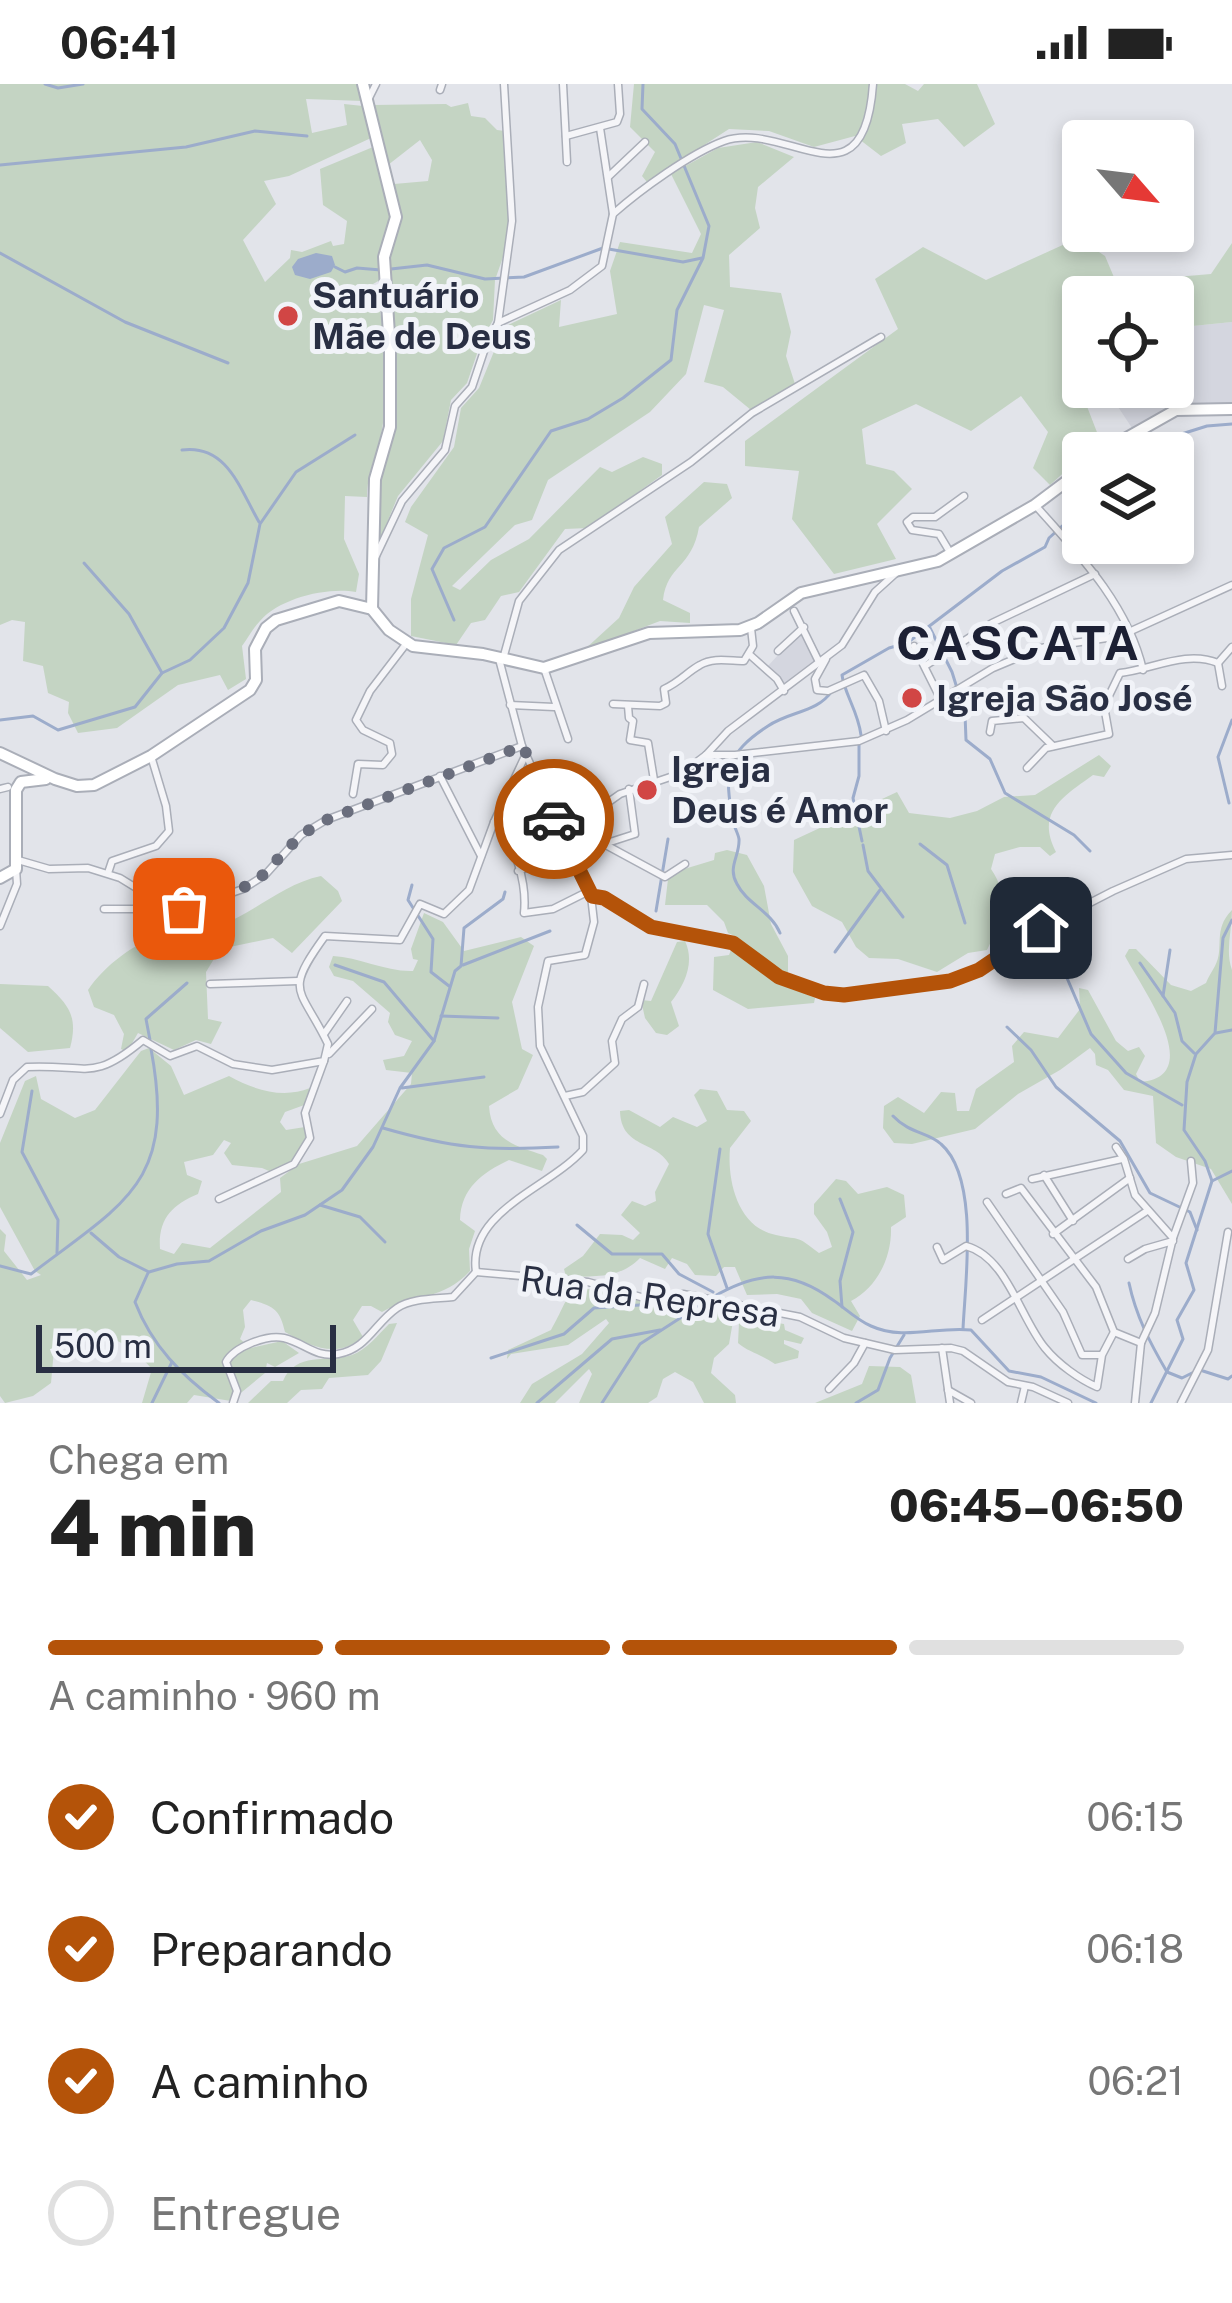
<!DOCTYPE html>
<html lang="pt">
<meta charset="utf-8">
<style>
:root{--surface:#fff;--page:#f2f2f2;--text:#222;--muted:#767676;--line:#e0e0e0;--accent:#b45309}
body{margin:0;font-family:"Public Sans",sans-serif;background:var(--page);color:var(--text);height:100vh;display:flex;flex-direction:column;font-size:45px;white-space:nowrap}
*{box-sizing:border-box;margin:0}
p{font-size:39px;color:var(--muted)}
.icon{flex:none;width:66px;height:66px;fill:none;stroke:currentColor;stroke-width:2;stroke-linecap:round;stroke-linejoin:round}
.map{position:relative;height:1319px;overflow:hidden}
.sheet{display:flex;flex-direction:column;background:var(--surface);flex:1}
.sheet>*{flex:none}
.needle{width:78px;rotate:118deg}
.controls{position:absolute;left:1062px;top:36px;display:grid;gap:24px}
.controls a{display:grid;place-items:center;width:132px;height:132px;border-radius:12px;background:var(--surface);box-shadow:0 6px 18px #0003;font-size:60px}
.scale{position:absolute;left:36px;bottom:30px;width:300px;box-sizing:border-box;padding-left:12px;border:6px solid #292f43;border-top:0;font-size:33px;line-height:42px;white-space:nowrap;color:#292f43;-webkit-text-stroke:9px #f1f3f8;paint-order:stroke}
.pin{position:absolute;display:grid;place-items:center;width:102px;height:102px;color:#fff;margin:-51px;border-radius:24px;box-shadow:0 6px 18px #0006}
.courier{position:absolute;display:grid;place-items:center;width:120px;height:120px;margin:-60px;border:9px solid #b45309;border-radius:50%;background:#fff;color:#222;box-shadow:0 3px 15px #0007}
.overview em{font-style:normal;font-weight:800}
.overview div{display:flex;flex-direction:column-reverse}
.overview{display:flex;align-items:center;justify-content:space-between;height:204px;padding:0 48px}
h1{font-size:78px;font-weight:800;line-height:90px}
.bar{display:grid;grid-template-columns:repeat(4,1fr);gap:18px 12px;align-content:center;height:144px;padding:0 48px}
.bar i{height:15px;border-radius:9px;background:var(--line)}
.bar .selected{background:var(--accent)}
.bar p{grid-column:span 4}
ol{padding:0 48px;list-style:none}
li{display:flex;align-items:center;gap:36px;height:132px}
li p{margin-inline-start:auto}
li .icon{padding:12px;border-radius:50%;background:var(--accent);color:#fff;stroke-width:4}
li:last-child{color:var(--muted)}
li i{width:66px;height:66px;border:6px solid var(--line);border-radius:50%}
.status{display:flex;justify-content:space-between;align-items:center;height:84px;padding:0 60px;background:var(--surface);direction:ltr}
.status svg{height:33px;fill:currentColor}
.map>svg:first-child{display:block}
.built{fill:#d4d6df}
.green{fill:#c4d4c3}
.water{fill:#9caccb}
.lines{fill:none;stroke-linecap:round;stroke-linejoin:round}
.stream{stroke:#9caccb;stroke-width:3}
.street-casing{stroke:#aaaeb8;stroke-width:9}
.secondary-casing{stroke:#aaaeb8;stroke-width:14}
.street{stroke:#f5f5f8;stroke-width:6}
.secondary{stroke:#fff;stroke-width:10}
.done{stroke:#6a6e7d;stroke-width:12;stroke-dasharray:0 21.6}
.route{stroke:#b45309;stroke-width:15}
.poi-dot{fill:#d14645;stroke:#f1f3f8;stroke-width:4.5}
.labels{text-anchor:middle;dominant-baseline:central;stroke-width:10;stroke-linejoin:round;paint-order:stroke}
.poi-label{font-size:36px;font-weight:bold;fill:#292f43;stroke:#f1f3f8;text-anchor:start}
.street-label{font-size:36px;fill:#292f43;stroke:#f1f3f8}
.district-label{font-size:48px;font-weight:bold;letter-spacing:3px;fill:#1c2034;stroke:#f1f3f8}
</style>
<div class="status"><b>06:41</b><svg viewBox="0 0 49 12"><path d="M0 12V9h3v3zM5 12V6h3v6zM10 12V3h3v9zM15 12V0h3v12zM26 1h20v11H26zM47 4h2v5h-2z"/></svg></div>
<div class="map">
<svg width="1232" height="1319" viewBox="0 0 1232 1319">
<rect width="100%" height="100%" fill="#e2e4ea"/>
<g class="built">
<polygon points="1232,238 1232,319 1189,319 1165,326 1132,344 1105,303 1173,303 1173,244"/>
<polygon points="801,546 817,575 787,603 768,582"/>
</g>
<g class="green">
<path d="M0 0H359L363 17 306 15 312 49 347 41 344 20 363 22 371 54 289 92 264 97 276 120 243 156 265 198 290 174 291 166 302 168 331 157 333 162 344 160 347 137 323 121 320 85 373 63 392 137 382 170 380 196 373 200C385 221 387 313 383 339 380 365 367 386 367 413L345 412 344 455 359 490 356 508C327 503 280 514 260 537 253 544 248 554 242 562L246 595 228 606 220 591 178 601 117 644 78 649 68 629 69 618 48 609 43 582 23 577 25 538 12 536 0 541Z"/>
<polygon points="634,0 905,0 918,7 924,0 977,0 995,40 964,63 938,35 902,40 906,59 881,72 855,52 814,63 769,47 729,45 647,98 642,92 655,68 630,43"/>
<path d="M468 19 471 32 485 34 497 46 505 47 509 156 495 196 493 236 481 258 467 299 451 316 443 357 398 412 377 463 378 395 392 345 389 176C399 147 401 131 394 100L428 97 432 76 420 56 388 81 373 21 446 20 451 23Z"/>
<polygon points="757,58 794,73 758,103 755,124 760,144 729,171 730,203 781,209 791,248 786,272 795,300 751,326 723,303 704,298 724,226 704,221 686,290 650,328 548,396 532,436 515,441 452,502 460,506 491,476 529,455 600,383 612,388 643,373 662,380 662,391 588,444 565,445 519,508 501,512 485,536 471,539 456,561 411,552 411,515 428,451 405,438 411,423 454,363 461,324 479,304 504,243 561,216 559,243 617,230 610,187 620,158 692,169 701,150 671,90 718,64"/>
<polygon points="1078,154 1105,172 1116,198 1211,190 1232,159 1232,238 1173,244 1173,213 1083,213 1086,303 1081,307 1100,356 1050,401 1033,384 1048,348 1021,312 971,347 916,320 862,345 866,380 894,387 912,405 877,440 896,475 834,490 792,435 799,387 745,382 745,357 898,245 875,195 923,163 986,196"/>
<path d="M704 398 727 400 732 414 699 443C692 484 667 481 663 516L690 529V539L660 537 584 566 619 534 634 503 672 460 665 433Z"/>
<path d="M1099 671 1111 682 1104 693 1093 691C1064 712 1035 728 1056 768L1050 772 1040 763H1020L995 770 991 785C1012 817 1003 833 987 866L968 869 937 888 898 875 869 874 856 863 842 838 812 822 793 788 794 756 897 708 909 729 950 734 977 727 1004 713 1035 711Z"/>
<polygon points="727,766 747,771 764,802 771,840 788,872 788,888 781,890 734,857 737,853 728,849 724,838 707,821 665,821 668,795 681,786 714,776 715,769"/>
<path d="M321 792 338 807 342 817 292 869 273 854 220 865 206 888 208 935 222 938 211 960 196 956 174 966 138 949 127 968 121 965 124 950 114 931 94 923 88 906C104 882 134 859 163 850 181 844 202 849 219 842 256 828 283 800 321 792Z"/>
<path d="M1232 826C1232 847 1225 867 1232 886V1120L1211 1085 1176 1073 1156 1059 1153 1012 1124 1006 1108 986 1096 981 1095 970 1090 964 1060 986 1018 1010 975 1045 912 1060 894 1059 883 1044 884 1022 898 1013 924 1029 941 1008 955 1009 957 1027H969L976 1005 1014 978 1012 962 1024 948 1058 954 1080 925 1079 904 1088 906 1116 957 1128 967 1139 963 1145 972 1136 990 1140 998C1208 993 1141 903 1125 872L1129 865H1136L1171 901 1191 907 1206 899C1208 893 1212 888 1215 882 1225 864 1212 846 1232 826Z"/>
<path d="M424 829 443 838 464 867 521 853 534 862 512 918 522 965 533 971 518 1005 489 1022C491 1056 515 1062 543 1071L547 1075 542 1087 509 1076C482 1089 461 1104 460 1136L475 1147 469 1165 470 1187C442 1217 418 1208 382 1228L371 1222H362L353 1236 363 1253C338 1275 311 1263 285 1248 280 1226 274 1222 251 1216L243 1226 245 1243 240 1255 251 1264 282 1257 299 1269 275 1283 267 1279 265 1289 231 1317 194 1311 187 1319H142L152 1285 133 1265 102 1249 85 1257 67 1249 55 1254 51 1299 33 1312 5 1319 0 1312V1145L6 1151 4 1167 27 1196 41 1191 35 1187 0 1123V1059L25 997 36 992 41 1015 75 1034 95 1026 141 967 149 964 171 982 184 1011 229 992C254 1006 283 1015 310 1004L312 1011 307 1020 285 1028 280 1038 286 1046 305 1043 308 1056 295 1076 274 1089 262 1084 232 1081 224 1069 231 1059 224 1056 213 1071 184 1078 187 1091 202 1097 198 1110C171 1121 158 1136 160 1165L174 1170 182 1159 210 1164 281 1108 280 1094 299 1080 357 1062 411 1000 412 989 386 986 383 976 404 972 412 957 395 951 388 938 390 929 353 897 334 892 329 883 333 872C359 873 386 888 413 887L418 876 413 875 411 865Z"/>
<path d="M685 857C695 878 685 900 671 918L679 942 667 951 656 949 645 934 641 916 651 917 677 858Z"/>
<polygon points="732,863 779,898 815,914 814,919 748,925 713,906 714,873 729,871"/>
<path d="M0 900 48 902C70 922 78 934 70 964L28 968 0 944Z"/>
<path d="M700 1005 717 1007 727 1026 744 1027 751 1037 730 1064C727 1097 738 1144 776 1151 803 1157 794 1150 819 1169L832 1163 827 1148 814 1130V1120L836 1095 846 1097 858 1110 887 1103 904 1111 906 1133 891 1143C892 1172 878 1203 851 1217L860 1232 852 1247 812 1229 801 1215 777 1210 747 1211 735 1183H724L716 1192 695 1191 687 1180 672 1174 665 1185 640 1174C620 1195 594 1192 566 1193L564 1185 583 1172 600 1150 622 1151 633 1156 640 1149 621 1131 632 1117 645 1122 656 1117 655 1108 669 1080C655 1056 621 1064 620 1027L629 1026 660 1043 673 1033 697 1043 707 1037 694 1011Z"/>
<path d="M611 1204 631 1209 661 1226 677 1214 717 1223 735 1232 784 1240 785 1246 804 1254 801 1260 784 1256V1260L799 1267 798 1274 775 1280C763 1271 748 1268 738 1259L739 1239 733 1237 729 1260 714 1274 711 1289 735 1311 736 1319H704L693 1298 675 1288 663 1295 657 1313 648 1319H579L592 1290 589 1285 555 1319H520L532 1300 582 1270 609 1239 606 1235 568 1261 511 1270 507 1275 508 1266 551 1246C573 1208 561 1205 611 1204Z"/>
<path d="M397 1239 381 1277 368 1291 329 1294 322 1305 301 1306 287 1319H248L271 1297H283C296 1267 327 1279 352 1271 366 1266 379 1250 389 1240Z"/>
<polygon points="869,1282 900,1283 911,1291 916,1319 815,1319 862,1300"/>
</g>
<polygon class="water" points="316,169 332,172 335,181 331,188 310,195 295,191 292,183 298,175"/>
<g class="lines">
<g class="stream">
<polyline points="45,0 58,4 83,0"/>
<polyline points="0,81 186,63 255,47 307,52"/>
<polyline points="0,169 125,238 228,279"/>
<polyline points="335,183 345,188 357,184 381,186"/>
<polyline points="391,185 427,181 485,195 524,193 603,164 683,178 702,174"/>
<path d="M182 366C227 360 240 405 259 438"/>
<polyline points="1121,369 1207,342 1232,340"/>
<polyline points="84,479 129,530 162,589"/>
<polyline points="454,536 432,485 444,464 485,443 551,347 588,335 623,314 671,276 677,226 703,174 709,142 675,60 642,25 643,0"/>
<polyline points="930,544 952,588 965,630 966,656 990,675 1005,709 1074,751 1090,767"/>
<polyline points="0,636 33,632 58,646 135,623 162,589 190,576 224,544 248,499 260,440 296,388 355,351"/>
<path d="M861 651C858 627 844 609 842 591L889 564 907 559 1002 487 1045 463 1049 454 1071 434 1068 408 1083 397"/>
<polyline points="859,661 859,692 853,714 862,757"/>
<polyline points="1229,719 1218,673 1232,636"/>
<polyline points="920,760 947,781 965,839"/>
<polyline points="863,761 868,787 903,833"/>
<polyline points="412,801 408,816 433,855 431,888 449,902"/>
<polyline points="656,827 668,755"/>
<path d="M780 849C771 827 747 820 737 800 727 783 740 772 739 755 738 749 734 743 733 737 724 688 725 670 768 642 790 627 817 629 832 607"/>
<polyline points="835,868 880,806"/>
<polyline points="1140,879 1175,929 1182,957 1194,969"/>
<polyline points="335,881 384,898 434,957"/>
<polyline points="463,881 550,847"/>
<polyline points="1067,894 1091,950 1126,989 1182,1021"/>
<polyline points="1163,912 1170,866"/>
<polyline points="441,932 498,934"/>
<polyline points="1007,943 1031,966 1056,1003 1120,1057 1150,1109 1190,1128 1197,1146"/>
<polyline points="1216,949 1232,946"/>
<polyline points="150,956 146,935 187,899"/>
<polyline points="402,1004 484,993"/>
<polyline points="32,1007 22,1068 58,1136 57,1169"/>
<path d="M893 1032C910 1050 928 1048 941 1060 980 1094 965 1199 963 1245"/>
<path d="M383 1044C452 1064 487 1067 558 1063"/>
<polyline points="720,1065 708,1150 727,1204"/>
<polyline points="1212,1097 1232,1087"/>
<polyline points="840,1115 853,1148 840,1197 842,1223"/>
<polyline points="320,1121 360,1133 385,1158"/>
<polyline points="577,1141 612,1170 662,1170 679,1190 713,1208"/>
<polyline points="91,1149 119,1173 149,1188 177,1180 209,1177 261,1147 305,1131 342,1106 373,1063 400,1004 434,957 455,887 461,882 464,844 503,815 505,808"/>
<path d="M0 1182 31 1190C127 1117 176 1098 151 965"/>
<path d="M148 1189 135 1218C152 1262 181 1291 219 1319"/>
<path d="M1129 1199C1136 1232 1150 1259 1167 1288L1182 1294 1196 1287"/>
<path d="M713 1213C758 1187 791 1185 833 1216 845 1224 857 1236 871 1242 904 1257 937 1242 971 1246L1009 1287 1041 1293 1096 1319"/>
<polyline points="670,1219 702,1217"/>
<polyline points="491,1274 564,1250 594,1224 655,1220"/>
<polyline points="1203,1287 1228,1295 1232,1292"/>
<polyline points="152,1319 172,1278"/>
<polyline points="537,1319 612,1255 660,1246"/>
<polyline points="602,1319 640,1260 705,1218"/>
<polyline points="856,1319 878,1306 890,1274 904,1251"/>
<polyline points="1151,1319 1183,1255 1177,1236 1194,1206 1186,1179 1212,1097 1205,1077 1184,1046 1187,998 1196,970 1215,949 1223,854 1232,836"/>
</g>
<defs>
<g id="street">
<polyline points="563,0 567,78"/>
<polyline points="440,6 442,0"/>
<polyline points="368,16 376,0"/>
<polyline points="600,44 613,130"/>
<polyline points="566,52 617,38 620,30 618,0"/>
<polyline points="608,93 645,58"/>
<polyline points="498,239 512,137 504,0"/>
<path d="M1035 421C1079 470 1128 521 1143 586"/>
<polyline points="951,470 939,450 912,446 907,438 913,433 935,433 964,412"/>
<polyline points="1079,470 1092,459"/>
<path d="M375 474 402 417 445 366 455 322 472 303 486 261 498 239 570 206 602 182 613 130C640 106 691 69 724 57 786 35 864 129 873 0"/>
<polyline points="794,527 818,576"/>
<polyline points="914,562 941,616"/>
<polyline points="778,567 804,543"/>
<polyline points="750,571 777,595 784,607"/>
<polyline points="503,575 519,517 559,466 691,378 752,329 881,253"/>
<polyline points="826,575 815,595 817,606 828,607 864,591 879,617 886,647"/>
<polyline points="1218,579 1222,602"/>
<polyline points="925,582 992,539 1095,490"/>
<polyline points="544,584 568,655"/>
<path d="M613 620 660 622 666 619 664 605C680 598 687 588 700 581 713 573 730 577 744 577L753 562 751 544"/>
<polyline points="510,621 554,623"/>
<polyline points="628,622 629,634 633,637 630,656 648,659 654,696"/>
<polyline points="990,648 992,637 1024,634 1053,662"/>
<polyline points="706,671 735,671 859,657 907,636 993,584 1041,564 1120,552 1232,501"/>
<path d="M1027 684 1046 664 1109 650 1104 622 1120 589C1153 585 1186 566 1218 579L1232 563"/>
<polyline points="440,692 481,772"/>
<polyline points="0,705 8,703"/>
<polyline points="353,710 358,680 383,681 392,670 390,659 363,646 356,636 370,607 406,560"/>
<path d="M494 738C516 758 527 801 524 829L553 825 589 807"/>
<polyline points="567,750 604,760 665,793 685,780"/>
<polyline points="562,751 620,710 682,689 706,671 728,647 842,561 875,508 896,489"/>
<polyline points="604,760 635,750 629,705"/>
<polyline points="18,776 49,785 88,784 120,794 146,810 168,810 184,825"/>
<polyline points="518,787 569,767"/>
<polyline points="108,789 112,777 156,762 169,747 166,722 151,672"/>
<polyline points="591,812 604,814 651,843 733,859 779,893 824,909 844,911 938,900 979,887 1041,844 1113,807 1186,775 1232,771"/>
<polyline points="104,825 144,825 168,831 243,805 265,791 301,751 326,736 522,662"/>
<polyline points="0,842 17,800 16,785"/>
<polyline points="210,900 298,897"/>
<polyline points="324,950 347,917"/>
<polyline points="329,970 372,925"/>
<polyline points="565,1012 583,1008 615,979 612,957 622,935 638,923 644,900"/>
<path d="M0 1030 13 996 27 983C87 980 92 999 143 956L170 972 197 962 233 980 272 986 324 977 328 960C300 902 283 910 325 852L400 856 420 820 444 830 469 806 494 738 526 670"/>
<polyline points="1116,1063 1124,1075 1135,1111 1173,1154 1155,1229 1141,1259 1135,1319"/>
<polyline points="1044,1091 1073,1137"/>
<polyline points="1032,1095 1122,1075"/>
<polyline points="1006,1110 1021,1104 1096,1203 1114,1248 1141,1259"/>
<polyline points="219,1115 294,1080 310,1054 305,1029 324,977"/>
<polyline points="987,1118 1063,1228 1082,1271 1101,1271"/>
<polyline points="1053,1150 1130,1094"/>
<polyline points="1173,1154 1193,1099 1191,1077"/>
<path d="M937 1163 943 1176 966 1162C1007 1173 1020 1234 1045 1264 1058 1280 1079 1295 1097 1303L1102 1271 1114 1248"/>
<polyline points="1128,1175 1145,1165 1173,1157"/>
<path d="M476 1188C467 1127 548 1105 583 1066V1052L540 962 538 923 548 877 585 871 594 838 591 812 522 662 499 575"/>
<polyline points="476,1188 588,1198 662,1219 683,1210 800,1233 844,1254 895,1266 951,1264 963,1267 1008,1298 1033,1303 1068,1319"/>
<polyline points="982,1236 1147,1127"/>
<polyline points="942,1264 950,1319"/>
<polyline points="829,1305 854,1279 865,1259"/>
<polyline points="948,1306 971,1319"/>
<path d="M233 1319 237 1307 226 1278C234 1263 267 1250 284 1254 305 1259 315 1274 338 1270 367 1265 375 1239 397 1224 412 1214 435 1215 453 1213L476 1188"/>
<polyline points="1021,1319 1025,1302"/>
<polyline points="1181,1319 1208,1266 1228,1148"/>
</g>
<g id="secondary">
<polyline points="363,0 396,133 384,173 390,266 390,343 375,395 372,525"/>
<polyline points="1100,369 1176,326 1232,325"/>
<polyline points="0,669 55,695 77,702 94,701 151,672 250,606 256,596 255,565 266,544 276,536 339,517 372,525 389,546 413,562 483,570 544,584 649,549 740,546 758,539 801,509 938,477 1035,421 1083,385"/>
<polyline points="0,794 16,785 16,706 21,698 46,695"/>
</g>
</defs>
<use href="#street" class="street-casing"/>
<use href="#secondary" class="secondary-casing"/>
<use href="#street" class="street"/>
<use href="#secondary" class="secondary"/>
</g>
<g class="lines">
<polyline class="done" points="184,825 255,799 301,751 326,736 523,662 554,735"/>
<polyline class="route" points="554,735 592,812 604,814 651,843 733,859 779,893 824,909 844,911 950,897 979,886 1041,844"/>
</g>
<g class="poi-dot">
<circle cx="288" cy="232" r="12"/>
<circle cx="912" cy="614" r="12"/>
<circle cx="647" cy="706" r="12"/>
</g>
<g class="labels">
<g class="poi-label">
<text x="312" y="211">Santuário<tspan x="312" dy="41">Mãe de Deus</tspan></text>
<text x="936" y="614">Igreja São José</text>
<text x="671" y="685">Igreja<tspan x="671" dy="41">Deus é Amor</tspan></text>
</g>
<g class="street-label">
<text transform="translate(650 1212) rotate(8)">Rua da Represa</text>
</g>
<g class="district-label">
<text x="1019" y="558">CASCATA</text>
</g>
</g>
</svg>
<div class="controls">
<a><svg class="needle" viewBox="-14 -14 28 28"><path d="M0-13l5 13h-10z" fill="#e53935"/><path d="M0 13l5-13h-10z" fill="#767676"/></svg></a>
<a><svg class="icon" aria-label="locate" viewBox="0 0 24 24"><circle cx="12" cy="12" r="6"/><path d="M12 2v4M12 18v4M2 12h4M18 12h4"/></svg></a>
<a><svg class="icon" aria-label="layers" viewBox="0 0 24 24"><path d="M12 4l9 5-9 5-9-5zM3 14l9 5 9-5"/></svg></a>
</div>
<div class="scale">500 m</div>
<div class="pin" style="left:184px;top:825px;background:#ea580c"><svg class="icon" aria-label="bag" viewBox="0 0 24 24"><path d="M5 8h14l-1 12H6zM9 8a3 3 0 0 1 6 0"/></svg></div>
<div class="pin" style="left:1041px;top:844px;background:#1f2937"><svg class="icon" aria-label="home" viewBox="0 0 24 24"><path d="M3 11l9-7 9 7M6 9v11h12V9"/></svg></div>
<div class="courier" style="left:554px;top:735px"><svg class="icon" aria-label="car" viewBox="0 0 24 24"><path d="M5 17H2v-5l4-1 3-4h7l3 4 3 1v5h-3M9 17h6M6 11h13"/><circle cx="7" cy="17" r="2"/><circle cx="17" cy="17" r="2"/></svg></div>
</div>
<section class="sheet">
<div class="overview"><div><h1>4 min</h1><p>Chega em</p></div><em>06:45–06:50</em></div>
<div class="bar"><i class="selected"></i><i class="selected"></i><i class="selected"></i><i></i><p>A caminho · 960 m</p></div>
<ol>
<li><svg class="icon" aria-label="check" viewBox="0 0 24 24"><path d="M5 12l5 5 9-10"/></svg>Confirmado<p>06:15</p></li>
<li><svg class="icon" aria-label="check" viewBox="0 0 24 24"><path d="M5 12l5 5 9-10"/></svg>Preparando<p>06:18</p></li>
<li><svg class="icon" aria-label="check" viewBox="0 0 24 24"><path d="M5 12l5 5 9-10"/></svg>A caminho<p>06:21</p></li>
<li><i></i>Entregue</li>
</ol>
</section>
